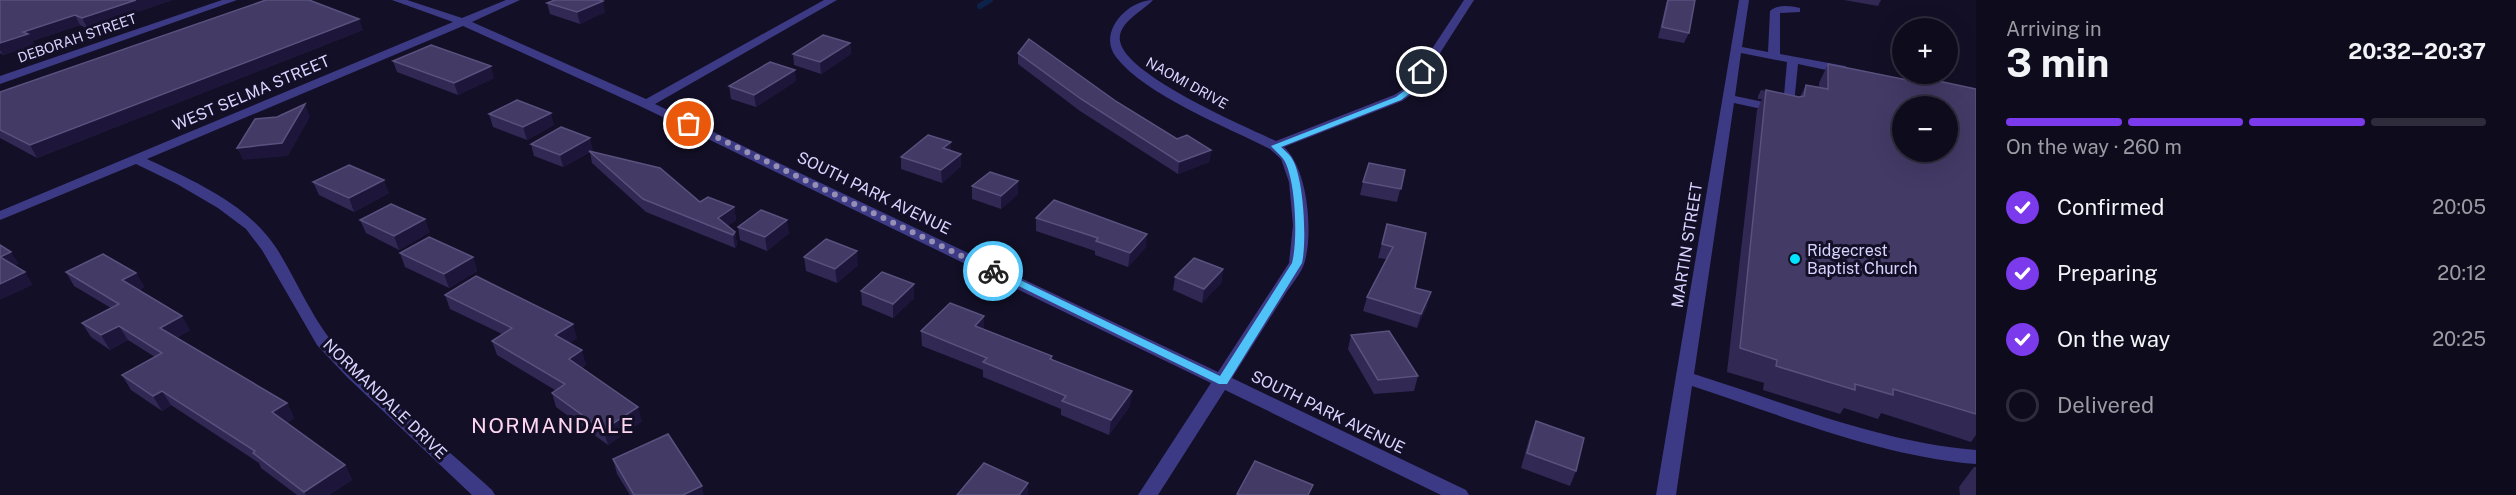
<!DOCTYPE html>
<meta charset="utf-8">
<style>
:root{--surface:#0e0b1c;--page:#171425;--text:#f1f3f6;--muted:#9b9ba3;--line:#2e2b3b;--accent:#7c3aed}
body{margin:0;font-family:"Public Sans",sans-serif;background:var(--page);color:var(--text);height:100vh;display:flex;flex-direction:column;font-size:22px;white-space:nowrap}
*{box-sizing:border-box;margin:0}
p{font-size:20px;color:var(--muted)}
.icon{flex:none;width:33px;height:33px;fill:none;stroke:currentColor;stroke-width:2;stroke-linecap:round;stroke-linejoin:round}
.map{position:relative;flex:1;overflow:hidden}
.side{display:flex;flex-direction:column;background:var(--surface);width:540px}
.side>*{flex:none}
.tools{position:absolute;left:1892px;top:18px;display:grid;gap:12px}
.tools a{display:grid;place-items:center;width:66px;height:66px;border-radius:50%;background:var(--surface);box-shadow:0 6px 24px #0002,0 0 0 2px var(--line);font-size:30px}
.pin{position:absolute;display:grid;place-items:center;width:51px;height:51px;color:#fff;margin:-26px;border:3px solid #fff;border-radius:50%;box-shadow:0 2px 6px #0007}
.courier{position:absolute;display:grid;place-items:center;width:60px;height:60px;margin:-30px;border:4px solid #4fc3f7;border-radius:50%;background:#fff;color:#222;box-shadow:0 2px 8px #0007}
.overview em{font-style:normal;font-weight:700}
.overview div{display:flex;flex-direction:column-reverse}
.overview{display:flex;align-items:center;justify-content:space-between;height:102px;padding:0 30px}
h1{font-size:39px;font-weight:700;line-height:45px}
.bar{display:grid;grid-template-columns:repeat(4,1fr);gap:9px 6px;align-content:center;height:72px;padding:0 30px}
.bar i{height:8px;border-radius:4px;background:var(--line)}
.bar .selected{background:var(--accent)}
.bar p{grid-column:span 4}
ol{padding:0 30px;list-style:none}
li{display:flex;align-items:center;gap:18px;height:66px}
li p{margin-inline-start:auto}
li .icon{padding:6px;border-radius:50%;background:var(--accent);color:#fff;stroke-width:4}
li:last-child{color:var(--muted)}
li i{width:33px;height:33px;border:3px solid var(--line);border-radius:50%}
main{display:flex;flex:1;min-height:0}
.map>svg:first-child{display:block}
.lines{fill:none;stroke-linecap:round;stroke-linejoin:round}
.stream{stroke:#0c2248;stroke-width:6}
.minor{fill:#3d3a85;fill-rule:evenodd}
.wall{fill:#312854}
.shaded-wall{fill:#1d163a}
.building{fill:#433a66;stroke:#5a527e;stroke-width:1.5;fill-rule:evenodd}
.route{fill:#4fc3f7}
.done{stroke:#948fb3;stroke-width:6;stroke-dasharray:0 10.8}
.poi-dot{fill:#00e5ff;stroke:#130f26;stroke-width:2}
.labels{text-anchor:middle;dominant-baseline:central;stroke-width:6;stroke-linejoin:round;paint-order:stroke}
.far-street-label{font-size:14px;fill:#d9d4ff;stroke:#130f26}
.street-label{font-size:16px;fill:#d9d4ff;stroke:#130f26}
.poi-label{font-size:16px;fill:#d9d4ff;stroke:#130f26;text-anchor:start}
.near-neighbourhood-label{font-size:21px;letter-spacing:1.5px;fill:#ffd6f0;stroke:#130f26}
</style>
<main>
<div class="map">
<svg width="1976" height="495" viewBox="0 0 1976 495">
<rect width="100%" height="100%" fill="#130f26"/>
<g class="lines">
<polyline class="stream" points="980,6 990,0"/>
<g class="minor">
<polygon points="222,0 237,0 0,84 0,76"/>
<path d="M392 0H407L462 18 506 0H520L472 22 646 99 824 0H837L655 104 1218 372 1289 263 1293 225 1289 182 1281 159 1270 149C1227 127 1145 95 1116 57 1097 32 1128 0 1153 0 1143 11 1117 23 1120 41 1125 75 1244 126 1276 141L1394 95 1407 87 1464 0H1474L1415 92 1402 101 1284 147C1308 169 1313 231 1305 261 1302 273 1290 286 1284 296 1266 324 1249 351 1232 378L1466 490 1469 495H1441L1225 390 1158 495H1138L1211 383 642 107 463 26 147 159C194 181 248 204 277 249 294 276 312 317 331 340 379 394 438 441 492 490L495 495H472L347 377 317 345 262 250 246 229 218 208 177 184 136 164 0 220V211L453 22Z"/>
<path d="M1739 0H1749L1742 47 1768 52 1770 11C1778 4 1790 6 1800 8V12L1780 13V54L1845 66 1851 70 1845 74 1798 64 1793 114 1789 115 1734 103 1694 374C1786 403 1879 442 1976 450V464C1879 456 1784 416 1692 386L1676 495H1656ZM1741 53 1787 62 1783 106 1735 96Z"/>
</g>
</g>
<g class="wall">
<polygon points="0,0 172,0 88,29 80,25 32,41 34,45 3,55 0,53"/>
<polygon points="1667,0 1695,0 1689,33 1684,43 1658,38"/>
<polygon points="1844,0 1881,0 1878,6"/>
<polygon points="547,3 605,12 580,24 550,14"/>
<polygon points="363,30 37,158 0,138 0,92"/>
<polygon points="850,43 851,54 821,74 794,65 793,54"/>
<polygon points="1018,53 1117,102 1177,139 1211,150 1209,162 1178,174 1080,111 1018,64"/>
<polygon points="393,61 494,78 458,95 397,72"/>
<polygon points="1828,64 1917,82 1976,89 1976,435 1971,442 1881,413 1878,419 1844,408 1840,414 1763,390 1764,383 1727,372 1757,110 1762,99 1758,99 1758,96 1761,90 1800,97 1806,85 1819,87 1819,83"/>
<polygon points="796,81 756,107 731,99 729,86"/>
<polygon points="489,114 554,125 527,140 493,127"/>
<polygon points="531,144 593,150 591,151 700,202 734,207 736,220 727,226 735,232 737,245 735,248 646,212 592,163 590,152 563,167 534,156"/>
<polygon points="961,154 961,166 942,183 901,169 901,157"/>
<polygon points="1405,170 1397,202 1360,195 1363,182"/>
<polygon points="313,182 389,193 354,212 319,195"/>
<polygon points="972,186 1018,194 1001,209 972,199"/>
<polygon points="1036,218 1146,247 1128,267 1095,255 1095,251 1036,231"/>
<polygon points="360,220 430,232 399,250 366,233"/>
<polygon points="1387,224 1415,288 1427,306 1417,328 1363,311 1367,297 1386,259 1378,258"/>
<polygon points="738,227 789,233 767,251 740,240"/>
<polygon points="400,253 473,257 477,271 449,288 405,267"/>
<polygon points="804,257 858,265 837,283 806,271"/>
<polygon points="1223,269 1221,283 1202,303 1173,290 1175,277"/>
<polygon points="66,272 136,273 144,287 139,290 190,330 176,338 287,403 294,418 287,423 345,465 352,480 329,495 297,495 261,468 259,463 171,405 162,411 131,390 122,375 155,357 128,340 110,350 91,337 82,323 111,308 74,286"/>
<polygon points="861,291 914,298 893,318 862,305"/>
<polygon points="445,295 577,338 569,343 586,364 582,368 642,421 608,445 556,407 552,393 555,390 497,355 492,341 502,334 450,309"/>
<polygon points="984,316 984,329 1052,356 1052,360 1130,406 1109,435 1061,415 1061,409 983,377 983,370 922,346 921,331"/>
<polygon points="1351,335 1418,376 1414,391 1374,394 1348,349"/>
<polygon points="1536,421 1576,471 1570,486 1521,468 1530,436"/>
<polygon points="613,459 704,495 630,495 617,474"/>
<polygon points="1974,467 1976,467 1976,495 1960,495 1959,487"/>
</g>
<g class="shaded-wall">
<polygon points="136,0 172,0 88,29 82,18"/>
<polygon points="603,1 605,12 580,24 577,12"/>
<polygon points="75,15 80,25 32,41 34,45 3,55 0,50 0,43 23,32"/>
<polygon points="359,19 363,30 37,158 30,145"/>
<polygon points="850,43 851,54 821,74 820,62"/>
<polygon points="491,66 494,78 458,95 454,83"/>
<polygon points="795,70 796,81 756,107 754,95"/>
<polygon points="305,104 310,117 288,156 243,160 237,148"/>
<polygon points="551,113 554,125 527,140 523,127"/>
<polygon points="590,138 593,150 563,167 560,155"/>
<polygon points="951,142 951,154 943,148"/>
<polygon points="1211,150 1209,162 1178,174 1179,162"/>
<polygon points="961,154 961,166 942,183 941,170"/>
<polygon points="384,180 389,193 354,212 349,198"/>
<polygon points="1018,181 1018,194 1001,209 1001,196"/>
<polygon points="734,207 736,220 721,231 718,218"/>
<polygon points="425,219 430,232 399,250 394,236"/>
<polygon points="787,220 789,233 767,251 765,237"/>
<polygon points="735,232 737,245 735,248 733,235"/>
<polygon points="1147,234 1146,247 1128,267 1130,253"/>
<polygon points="857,251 858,265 837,283 835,269"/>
<polygon points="11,252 19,264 9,269 0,257"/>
<polygon points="473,257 477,271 449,288 444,274"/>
<polygon points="1223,269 1221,283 1202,303 1204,289"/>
<polygon points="25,272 33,285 0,300 0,284"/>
<polygon points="136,273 144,287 130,294 122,280"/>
<polygon points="914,284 914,298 893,318 893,304"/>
<polygon points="1431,292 1427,306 1417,328 1421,314"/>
<polygon points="182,316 190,330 168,342 160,328"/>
<polygon points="984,316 984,330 975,326"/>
<polygon points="573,324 577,338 560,349 555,335"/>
<polygon points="119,326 128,340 110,350 101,335"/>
<polygon points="582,350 586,364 574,373 569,359"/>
<polygon points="162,391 171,405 162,411 153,396"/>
<polygon points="1132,391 1130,406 1109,435 1111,420"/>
<polygon points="287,403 294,418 280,427 272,412"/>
<polygon points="638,407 642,421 608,445 603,430"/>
<polygon points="345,465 352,480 329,495 306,495 304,492"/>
<polygon points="1028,483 1028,495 1019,495"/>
<polygon points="702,486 704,495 683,495"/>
</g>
<g class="building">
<polygon points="0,0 136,0 82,18 75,15 23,32 28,34 0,43"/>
<polygon points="266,0 309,0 359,19 30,145 0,130 0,92"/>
<polygon points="555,0 600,0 603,1 577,12 547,3"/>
<polygon points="1668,0 1695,0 1689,33 1662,27"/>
<polygon points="823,35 850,43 820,62 793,54"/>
<polygon points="1029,39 1117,102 1177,139 1187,135 1211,150 1179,162 1081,99 1018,53"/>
<polygon points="431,45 491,66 454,83 393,61"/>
<polygon points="770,62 795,70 754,95 729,86"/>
<path d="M1828 64 1917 82 1920 77 1976 89V414L1893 389V395L1855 384V390L1776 366 1777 360 1740 348 1766 90 1799 97 1804 96 1806 85 1828 89ZM1902 106H1947V152H1902Z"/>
<polygon points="517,100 551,113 523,127 489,114"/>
<polygon points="305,104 282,143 237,148 255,119 277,117"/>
<polygon points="561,127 590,138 560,155 531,144"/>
<polygon points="928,135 951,142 943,148 961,154 941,170 901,157"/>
<polygon points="589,151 660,168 700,202 708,197 734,207 718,218 735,232 733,235 643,199"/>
<polygon points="1369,163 1405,170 1401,189 1363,182"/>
<polygon points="349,165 384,180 349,198 313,182"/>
<polygon points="990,172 1018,181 1001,196 972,186"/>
<polygon points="1054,200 1147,234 1130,253 1096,241 1098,238 1036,218"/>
<polygon points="391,204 425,219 394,236 360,220"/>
<polygon points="761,210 787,220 765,237 738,227"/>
<polygon points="1387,224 1426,233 1415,288 1431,292 1421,314 1367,297 1393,247 1382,244"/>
<polygon points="429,237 473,257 444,274 400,253"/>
<polygon points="826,239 857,251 835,269 804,257"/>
<polygon points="0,245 11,252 0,257 25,272 0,284"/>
<polygon points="103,254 136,273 122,280 182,316 160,328 287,403 272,412 345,465 304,492 253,453 255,451 162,391 153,396 122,375 162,353 119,326 101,335 82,323 119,304 66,272"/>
<polygon points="1194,258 1223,269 1204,289 1175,277"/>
<polygon points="882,272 914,284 893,304 861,291"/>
<polygon points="476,276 573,324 555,335 582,350 569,359 638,407 603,430 552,393 565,384 492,341 512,328 445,295"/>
<polygon points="950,303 984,316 975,326 1052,356 1050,359 1132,391 1111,420 1062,401 1066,396 983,362 987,358 921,331"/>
<polygon points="1389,331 1418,376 1378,380 1351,335"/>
<polygon points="1536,421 1584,438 1576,471 1527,453"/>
<polygon points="668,434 702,486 683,495 634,495 613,459"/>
<polygon points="1255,461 1313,485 1308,495 1240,495 1237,494"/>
<polygon points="984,463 1028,483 1019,495 957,495"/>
</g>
<path class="route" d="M1420 70 1426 72 1413 91 1401 100 1281 147C1284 150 1288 153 1291 157 1304 175 1307 241 1302 263L1227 384H1219L988 271 997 269 1220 376 1292 263C1298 241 1296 180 1284 160 1281 155 1275 151 1271 146L1396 97 1408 88Z"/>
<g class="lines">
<polyline class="done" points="689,124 993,271"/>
</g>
<circle class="poi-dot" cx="1795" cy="259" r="6"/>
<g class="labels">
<g class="far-street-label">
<text transform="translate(77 38) rotate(-19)">DEBORAH STREET</text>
<text transform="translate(1187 83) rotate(29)">NAOMI DRIVE</text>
</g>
<g class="street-label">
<text transform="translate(251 93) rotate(-23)">WEST SELMA STREET</text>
<text transform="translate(874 193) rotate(26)">SOUTH PARK AVENUE</text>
<text transform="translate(1687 245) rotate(-81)">MARTIN STREET</text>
<text transform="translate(385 399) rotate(44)">NORMANDALE DRIVE</text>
<text transform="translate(1328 412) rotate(26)">SOUTH PARK AVENUE</text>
</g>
<g class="poi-label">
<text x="1807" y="250">Ridgecrest<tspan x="1807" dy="18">Baptist Church</tspan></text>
</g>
<g class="near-neighbourhood-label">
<text x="553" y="425">NORMANDALE</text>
</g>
</g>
</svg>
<div class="tools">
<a>+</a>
<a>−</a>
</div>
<div class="pin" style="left:689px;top:124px;background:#ea580c"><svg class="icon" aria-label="bag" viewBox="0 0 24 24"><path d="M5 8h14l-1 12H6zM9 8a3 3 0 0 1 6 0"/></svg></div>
<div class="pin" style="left:1422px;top:72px;background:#1f2937"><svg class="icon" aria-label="home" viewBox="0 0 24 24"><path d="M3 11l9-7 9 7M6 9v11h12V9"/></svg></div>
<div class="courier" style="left:993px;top:271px"><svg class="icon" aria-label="bike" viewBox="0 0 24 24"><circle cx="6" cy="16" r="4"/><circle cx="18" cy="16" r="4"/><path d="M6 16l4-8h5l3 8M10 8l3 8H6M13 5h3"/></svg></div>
</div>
<section class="side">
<div class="overview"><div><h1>3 min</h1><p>Arriving in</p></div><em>20:32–20:37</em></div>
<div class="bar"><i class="selected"></i><i class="selected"></i><i class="selected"></i><i></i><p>On the way · 260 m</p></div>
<ol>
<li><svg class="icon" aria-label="check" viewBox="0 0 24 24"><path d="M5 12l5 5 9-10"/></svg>Confirmed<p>20:05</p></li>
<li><svg class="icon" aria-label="check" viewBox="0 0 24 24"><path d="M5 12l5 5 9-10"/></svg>Preparing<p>20:12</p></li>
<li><svg class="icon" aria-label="check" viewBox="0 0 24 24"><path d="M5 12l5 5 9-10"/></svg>On the way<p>20:25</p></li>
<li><i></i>Delivered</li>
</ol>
</section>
</main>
